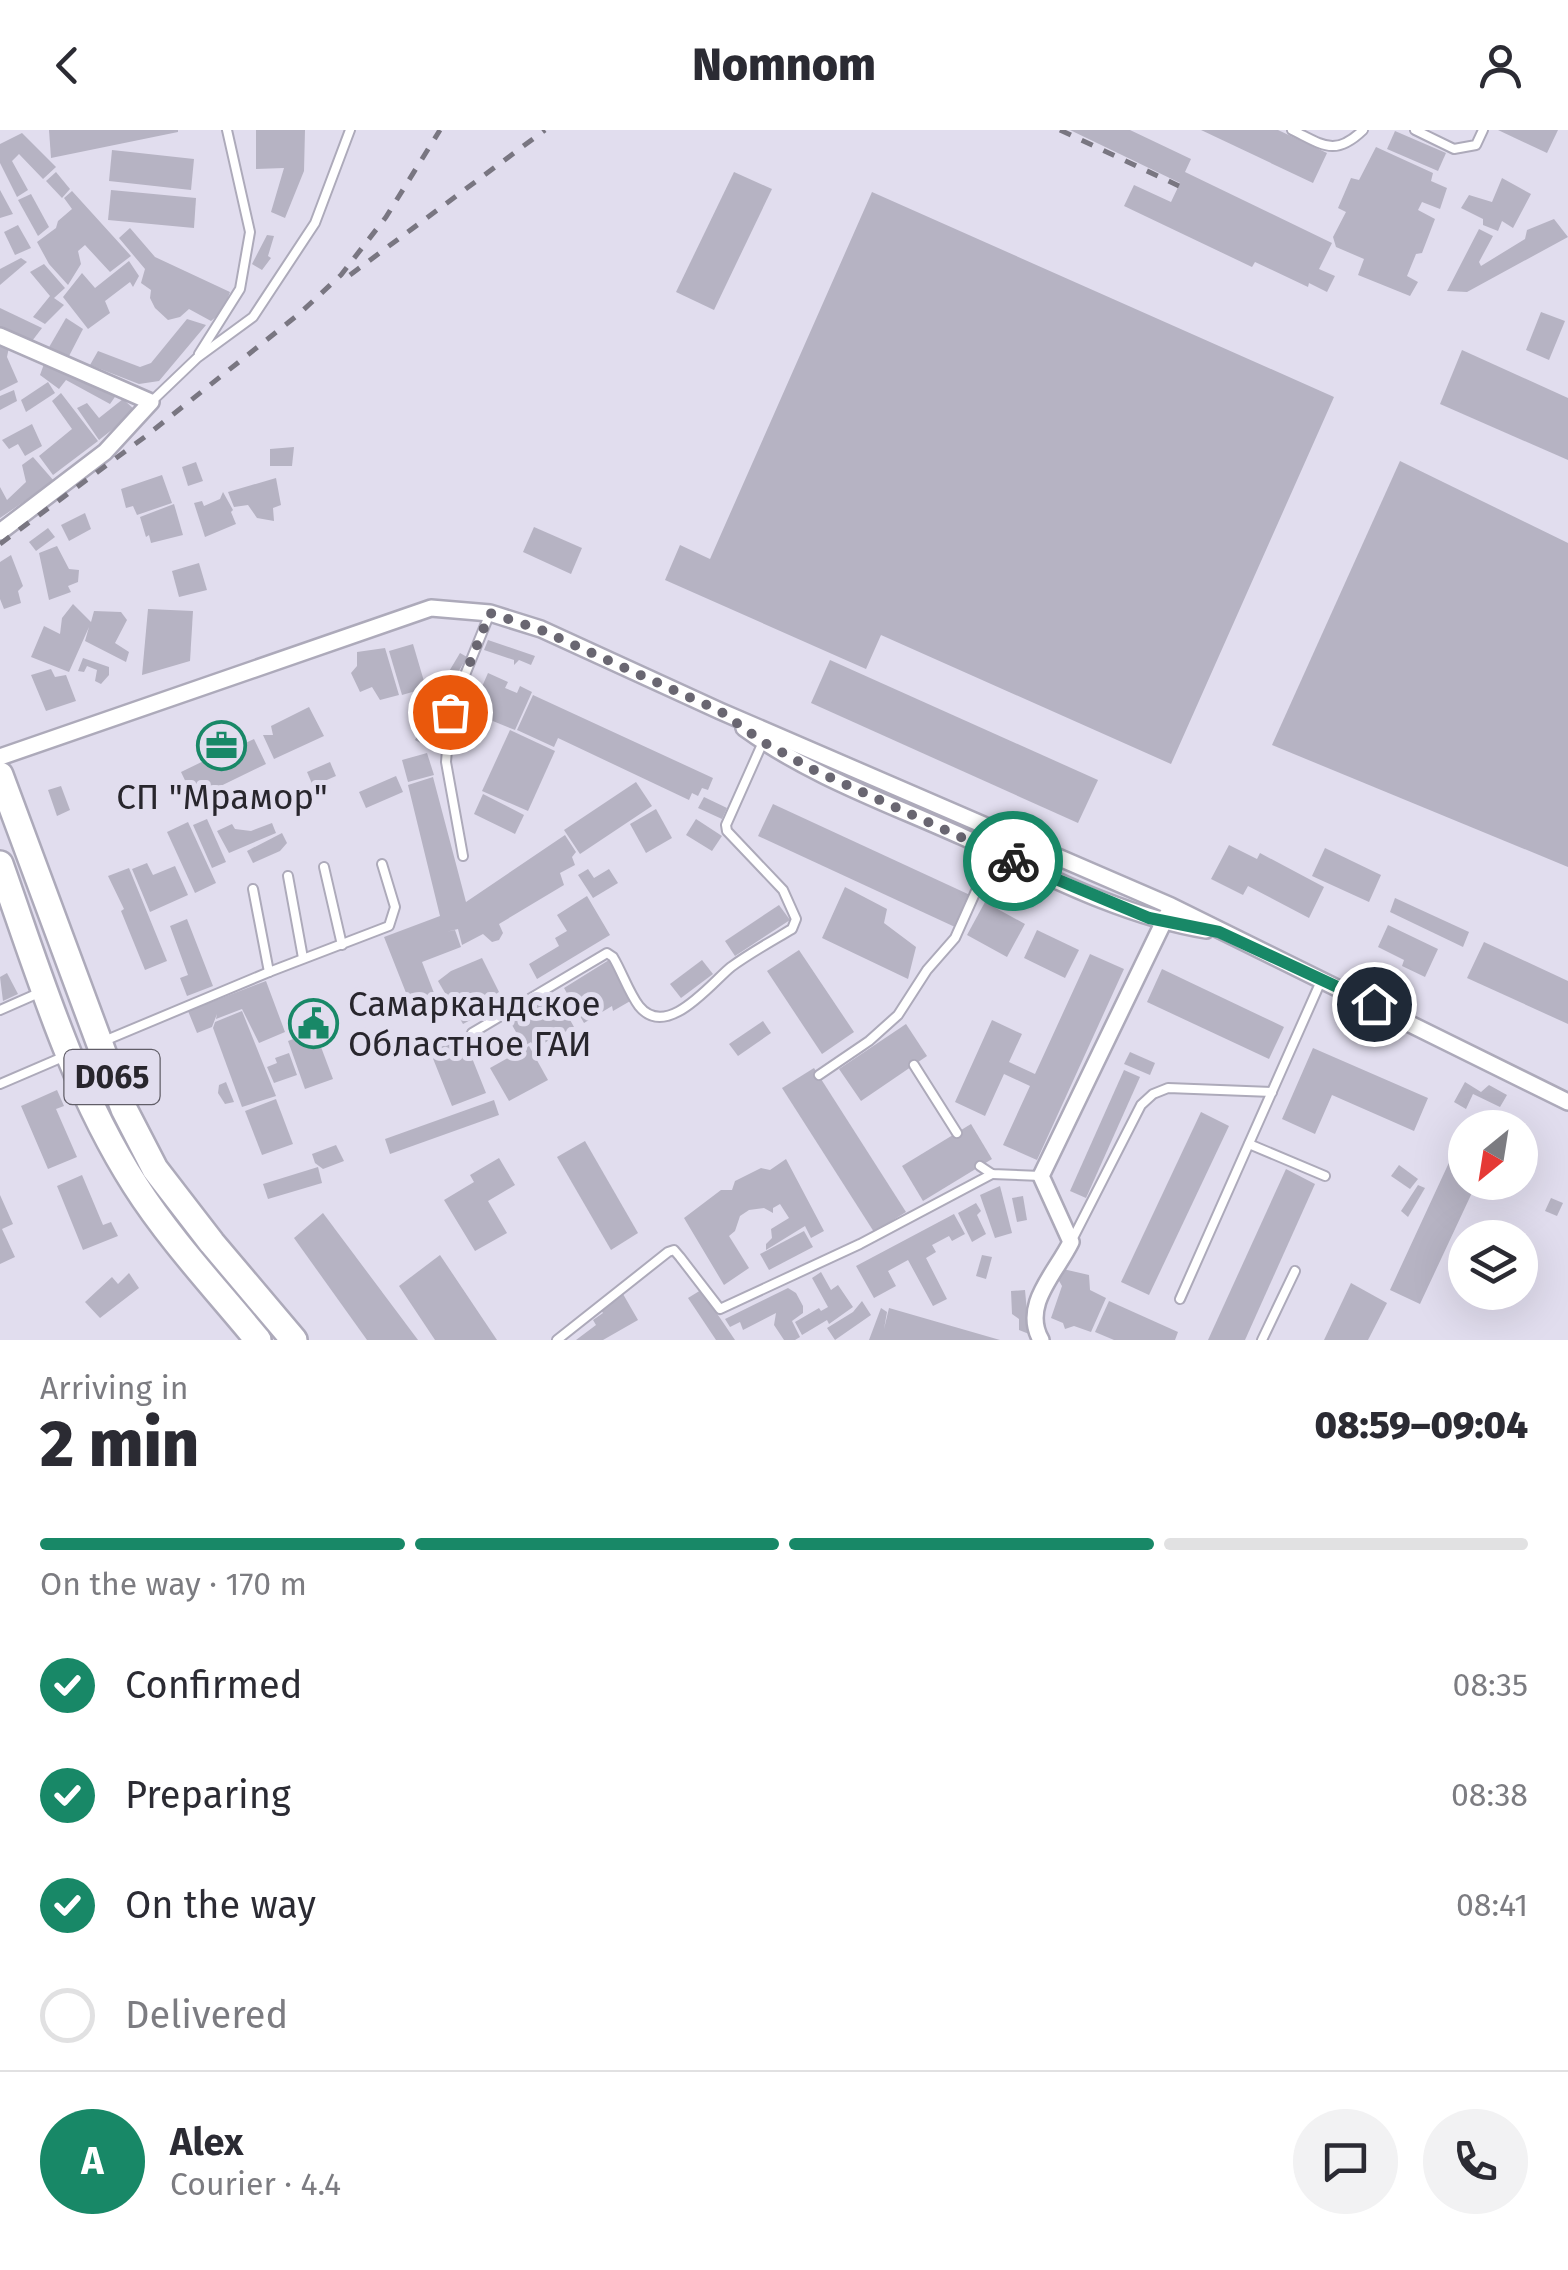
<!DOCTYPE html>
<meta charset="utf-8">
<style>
:root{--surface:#fff;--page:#f2f2f3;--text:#2b2b33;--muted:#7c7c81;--line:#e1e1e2;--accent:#188867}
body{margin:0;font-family:"Fira Sans",sans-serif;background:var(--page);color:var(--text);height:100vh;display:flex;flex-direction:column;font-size:38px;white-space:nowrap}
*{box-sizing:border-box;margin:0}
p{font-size:32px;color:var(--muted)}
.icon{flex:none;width:55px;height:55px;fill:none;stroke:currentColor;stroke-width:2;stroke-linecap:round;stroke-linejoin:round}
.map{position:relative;height:1210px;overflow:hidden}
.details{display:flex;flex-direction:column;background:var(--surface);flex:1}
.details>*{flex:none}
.needle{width:65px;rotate:210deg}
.fabs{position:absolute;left:1448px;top:980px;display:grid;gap:20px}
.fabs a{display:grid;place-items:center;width:90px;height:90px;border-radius:50%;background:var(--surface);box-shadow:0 10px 40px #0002;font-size:50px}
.pin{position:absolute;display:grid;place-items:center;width:85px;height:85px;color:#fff;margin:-42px;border:5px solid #fff;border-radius:50%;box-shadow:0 2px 10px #0007}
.courier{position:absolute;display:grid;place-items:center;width:100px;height:100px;margin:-50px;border:8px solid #188867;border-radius:50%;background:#fff;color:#222;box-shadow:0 2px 12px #0007}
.summary em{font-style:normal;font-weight:800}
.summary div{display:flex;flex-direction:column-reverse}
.summary{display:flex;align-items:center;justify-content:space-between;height:170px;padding:0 40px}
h1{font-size:65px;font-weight:800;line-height:75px}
.bar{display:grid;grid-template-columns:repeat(4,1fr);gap:15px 10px;align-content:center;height:120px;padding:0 40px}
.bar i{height:12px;border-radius:8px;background:var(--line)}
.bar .selected{background:var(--accent)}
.bar p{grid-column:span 4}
.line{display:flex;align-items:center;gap:25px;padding:0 40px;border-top:2px solid var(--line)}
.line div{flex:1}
.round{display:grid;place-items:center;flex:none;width:105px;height:105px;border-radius:52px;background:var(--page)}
ol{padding:0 40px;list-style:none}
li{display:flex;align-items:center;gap:30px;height:110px}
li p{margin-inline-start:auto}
li .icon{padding:10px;border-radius:50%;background:var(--accent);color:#fff;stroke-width:4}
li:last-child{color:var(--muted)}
li i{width:55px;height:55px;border:5px solid var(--line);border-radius:50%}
header{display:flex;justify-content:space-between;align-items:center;height:130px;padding:0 40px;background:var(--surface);font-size:45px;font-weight:800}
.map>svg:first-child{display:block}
.building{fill:#b6b3c3}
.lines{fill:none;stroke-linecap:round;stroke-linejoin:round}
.lane-casing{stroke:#adaaba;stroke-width:12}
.street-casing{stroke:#adaaba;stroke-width:20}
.primary-casing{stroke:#adaaba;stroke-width:30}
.lane{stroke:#fff;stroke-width:8}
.street{stroke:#fff;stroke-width:15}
.primary{stroke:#fff;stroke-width:25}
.rail{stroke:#797681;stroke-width:5;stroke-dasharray:12 12;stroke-linecap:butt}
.done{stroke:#696671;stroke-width:10;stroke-dasharray:0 18}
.route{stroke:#188867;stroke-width:12}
.labels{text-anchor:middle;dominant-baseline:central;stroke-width:10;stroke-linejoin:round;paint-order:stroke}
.shield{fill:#e1ddee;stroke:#605d67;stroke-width:2.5}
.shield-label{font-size:32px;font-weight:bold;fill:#28262d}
.poi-label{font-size:35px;fill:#28262d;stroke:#e1ddee}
</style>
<header><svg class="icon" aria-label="back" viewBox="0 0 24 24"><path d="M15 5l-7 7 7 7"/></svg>Nomnom<svg class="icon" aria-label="person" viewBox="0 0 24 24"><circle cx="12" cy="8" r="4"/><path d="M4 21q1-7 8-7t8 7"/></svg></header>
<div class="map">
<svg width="1568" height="1210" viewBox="0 0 1568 1210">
<rect width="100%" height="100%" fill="#e1ddee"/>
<g class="building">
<polygon points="49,0 178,0 178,2 51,28"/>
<polygon points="256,0 305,0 304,41 285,88 271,82 284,38 256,39"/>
<polygon points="1070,0 1130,0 1191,29 1185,42 1332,113 1319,139 1335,146 1327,162 1309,153 1308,157 1255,132 1252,137 1124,76 1134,55 1171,72 1180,53"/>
<polygon points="1201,0 1278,0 1327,23 1313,53"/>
<polygon points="1498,0 1558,0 1547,23"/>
<polygon points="1395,1 1446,23 1438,41 1387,19"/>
<polygon points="22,3 56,37 43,49 19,24 12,31 28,60 17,67 0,33 0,14"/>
<polygon points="1376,17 1433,43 1431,51 1447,58 1440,79 1422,72 1418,80 1435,89 1422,123 1416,124 1407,146 1418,152 1410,166 1358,145 1364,129 1336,117 1333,107 1346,82 1338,78 1351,48 1359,50"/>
<polygon points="112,20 194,29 191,60 109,51"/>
<polygon points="56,42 70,59 62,68 46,51"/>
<polygon points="734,42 772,59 714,180 676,162"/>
<polygon points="1502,48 1531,64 1513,98 1502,91 1498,101 1483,95 1483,89 1461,78 1469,65 1492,72"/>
<polygon points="0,60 13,84 0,88"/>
<polygon points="111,60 196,68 194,98 108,90"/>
<polygon points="72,61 131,126 110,142 85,115 78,121 81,134 68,155 49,134 37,112 56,98 58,91 72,79 64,68"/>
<polygon points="872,62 1334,267 1171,634 881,505 866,539 665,450 680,415 710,429"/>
<polygon points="31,64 49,97 38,106 18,70"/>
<polygon points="1554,89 1568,107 1467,162 1447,161 1479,99 1493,106 1479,132 1481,136 1525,109 1527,100"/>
<polygon points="18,95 31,118 15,125 4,102"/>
<polygon points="130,98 155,127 230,162 223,181 211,191 189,179 180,187 168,190 155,178 150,168 151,160 141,153 145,139 119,108"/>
<polygon points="267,105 274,106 268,126 271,128 262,140 252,134"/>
<polygon points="21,128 27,132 0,155 0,139"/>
<polygon points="129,131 139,146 133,157 130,152 105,171 110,183 88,199 63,167 82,143 95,158"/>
<polygon points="44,134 65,158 54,168 64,175 45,194 33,187 50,166 30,142"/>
<polygon points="0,178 42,198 29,215 0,201"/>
<polygon points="1541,182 1565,191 1549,230 1526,220"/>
<polygon points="66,188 83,199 68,228 48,219"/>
<polygon points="187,189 206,195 159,251 139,254 90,235 98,221 140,237 151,233"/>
<polygon points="0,213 9,217 7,227 18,252 0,261"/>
<polygon points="1462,220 1568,268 1568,330 1440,274"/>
<polygon points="44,234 117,264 110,274 66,250 59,259 40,245"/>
<polygon points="48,252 55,263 26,282 21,270"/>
<polygon points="14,260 17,271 0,280 0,266"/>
<polygon points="61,263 98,311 53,345 39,326 72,299 52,271"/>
<polygon points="123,269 136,281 99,310 77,278 87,273 99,288"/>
<polygon points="32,294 42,316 25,326 18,314 9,319 2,310"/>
<polygon points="294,317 292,336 270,336 270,319"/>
<polygon points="33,327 54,351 0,388 0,357 7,370 26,352 22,335"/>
<polygon points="1400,331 1568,413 1568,737 1272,615"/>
<polygon points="196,332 203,351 188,356 182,337"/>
<polygon points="162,345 172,373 137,385 133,376 126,378 121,359"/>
<polygon points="276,348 281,375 273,378 274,391 257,388 248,375 234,377 228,362"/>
<polygon points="223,362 233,380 231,382 236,394 205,407 194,373 202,371 204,376 220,369"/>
<polygon points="174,374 183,405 151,413 149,405 146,407 140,387"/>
<polygon points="85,383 91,399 69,411 61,395"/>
<polygon points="534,397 582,418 571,444 523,422"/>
<polygon points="48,398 55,407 36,421 29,412"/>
<polygon points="57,416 69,439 79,440 78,452 68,456 71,462 49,470 39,423"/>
<polygon points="11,425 23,456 18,461 21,473 4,479 0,469 0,432"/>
<polygon points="199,433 207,460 179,467 172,441"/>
<polygon points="73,474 91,492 94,481 121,482 127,490 115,513 129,522 126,532 85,511 89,497 69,542 31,527 44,496 60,504 62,488"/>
<polygon points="148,479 193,481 190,531 142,545"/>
<polygon points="488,510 535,526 531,535 519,530 514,535 514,530 484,520"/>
<polygon points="413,514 426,558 402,565 389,521"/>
<polygon points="385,518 399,565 380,570 372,557 360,562 351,543 357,536 357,522"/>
<polygon points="460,523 467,527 443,568 446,570 436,586 426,580"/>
<polygon points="83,528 109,537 109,545 101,554 95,551 97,540 87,536 84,542 78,541"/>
<polygon points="830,530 1098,650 1078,693 811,573"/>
<polygon points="51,539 55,547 66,545 76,571 46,581 31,545"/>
<polygon points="488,543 508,552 505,558 517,563 520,556 532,562 515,600 468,581 465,576 470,565 477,568"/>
<polygon points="533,565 713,648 708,660 702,658 698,666 692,663 689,670 558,608 554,617 517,600"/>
<polygon points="309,577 324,606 274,629 263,605 273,605 271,596"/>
<polygon points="460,578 462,585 475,591 473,597 480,600 476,607 451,597"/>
<polygon points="423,595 444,606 435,621 415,610"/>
<polygon points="510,600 555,621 528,681 482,661"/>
<polygon points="254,609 266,634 194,669 181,642 216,625 222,638 237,631 234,627 230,629 224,616 236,611 239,616"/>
<polygon points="427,623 434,645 408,652 402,630"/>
<polygon points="330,632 336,646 313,656 307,642"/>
<polygon points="396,646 403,662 366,678 359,662"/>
<polygon points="433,647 466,772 565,705 576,722 572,727 575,735 560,743 564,755 499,794 503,803 499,810 492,812 483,804 462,815 458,799 446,802 455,800 461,817 422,832 434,863 410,873 384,807 440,786 408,655"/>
<polygon points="636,652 652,676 580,724 564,700"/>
<polygon points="61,656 70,680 57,686 48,660"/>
<polygon points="483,664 524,685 515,704 474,684"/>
<polygon points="704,667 727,678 722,689 698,678"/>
<polygon points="773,674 970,765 955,797 758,706"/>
<polygon points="656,679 672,708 646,723 630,694"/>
<polygon points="207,689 226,732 212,738 193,695"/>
<polygon points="696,689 722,706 712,721 686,705"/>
<polygon points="188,692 216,753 195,763 167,702"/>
<polygon points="272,693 276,703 229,723 217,701 232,694 235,699 251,701"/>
<polygon points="282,703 287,713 280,721 253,733 247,721"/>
<polygon points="1229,715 1257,729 1260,723 1324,757 1309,788 1248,756 1243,765 1211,749"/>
<polygon points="1325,718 1381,745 1369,772 1312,746"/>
<polygon points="147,733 153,745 175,736 188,765 150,782 132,739"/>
<polygon points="129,738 167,831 145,840 121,781 124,779 108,746"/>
<polygon points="588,739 594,748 609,739 618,753 593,768 578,745"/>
<polygon points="845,757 887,779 884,793 916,817 908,849 822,808"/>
<polygon points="587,766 610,805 537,849 529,834 559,816 555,808 567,801 557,785"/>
<polygon points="1395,768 1469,802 1463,817 1390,782"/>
<polygon points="985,772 1025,794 1007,827 967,805"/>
<polygon points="779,775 790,790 735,826 725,811"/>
<polygon points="187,789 213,856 187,866 180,848 188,845 170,796"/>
<polygon points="1388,795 1438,819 1425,847 1402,836 1404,830 1378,817"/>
<polygon points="1037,800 1079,820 1065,848 1024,828"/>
<polygon points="1484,812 1568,851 1568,894 1467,848"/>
<polygon points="799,820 854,902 822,924 767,841"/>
<polygon points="1090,824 1124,839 1037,1030 1003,1015 1030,956 1004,944 985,986 955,972 992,890 1022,904 1009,932 1035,944"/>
<polygon points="482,828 504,872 463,894 438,851 451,841"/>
<polygon points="609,830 632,870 613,881 612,876 584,893 564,858"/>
<polygon points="702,830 713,844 681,868 670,854"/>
<polygon points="1162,839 1284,897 1269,929 1147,872"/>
<polygon points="7,843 18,864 3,871 0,847"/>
<polygon points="266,851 285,902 259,913 242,879 216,889 217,884 212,897 197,903 188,881"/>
<polygon points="555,863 574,897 535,918 531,912 524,916 508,888"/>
<polygon points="242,881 276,966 242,977 213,898 215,892"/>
<polygon points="763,891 771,903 738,926 729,914"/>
<polygon points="906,894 927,926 861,971 839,939"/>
<polygon points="315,901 333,949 305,959 288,911"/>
<polygon points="464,908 486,963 452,976 430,921"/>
<polygon points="529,916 548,950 509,971 490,938"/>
<polygon points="1313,918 1428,968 1414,1001 1332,965 1315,1004 1282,989"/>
<polygon points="1130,922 1155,933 1150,945 1124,934"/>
<polygon points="289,923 297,945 274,953 267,937 277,933 275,928"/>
<polygon points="814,938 906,1082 874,1102 782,958"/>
<polygon points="1124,940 1140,947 1086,1068 1070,1061"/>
<polygon points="226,952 234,972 225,974 218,963 219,955"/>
<polygon points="1465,952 1481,962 1489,955 1507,965 1500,977 1473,964 1466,979 1454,972"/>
<polygon points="57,960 64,976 56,979 77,1027 48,1039 21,976"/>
<polygon points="276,969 293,1014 262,1025 245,981"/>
<polygon points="494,970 499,985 390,1024 385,1009"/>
<polygon points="1201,982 1229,996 1149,1165 1121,1152"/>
<polygon points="971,994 992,1029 923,1071 902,1036"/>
<polygon points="1465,998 1465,1052 1477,1052 1420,1174 1390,1160"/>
<polygon points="585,1011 638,1103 611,1120 557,1027"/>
<polygon points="336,1015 344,1031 323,1039 315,1033 312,1024"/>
<polygon points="499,1028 515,1055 488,1071 507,1103 475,1121 444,1070 474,1052 470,1045"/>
<polygon points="786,1029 824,1101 811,1108 805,1096 766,1120 766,1114 772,1108 771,1099 789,1088 780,1074 773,1078 773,1083 764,1078 749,1080 740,1086 735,1101 729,1106 749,1138 724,1155 684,1088 721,1060 732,1060 735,1051 761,1038 770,1040"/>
<polygon points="1399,1035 1418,1049 1410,1059 1391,1046"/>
<polygon points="318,1037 322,1053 268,1069 263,1054"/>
<polygon points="1286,1039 1315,1054 1245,1210 1208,1210"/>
<polygon points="82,1045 103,1095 111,1092 118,1106 83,1120 57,1056"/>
<polygon points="1418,1055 1425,1058 1408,1087 1401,1081"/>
<polygon points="1000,1056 1012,1103 995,1108 980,1065"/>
<polygon points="0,1065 13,1094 2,1099 15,1127 0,1134"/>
<polygon points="1023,1066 1027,1090 1017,1092 1012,1068"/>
<polygon points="1551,1068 1563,1073 1557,1086 1545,1081"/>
<polygon points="976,1073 981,1081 977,1085 986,1104 972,1112 958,1083"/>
<polygon points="323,1083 418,1210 367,1210 294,1108"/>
<polygon points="954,1084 965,1104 952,1111 949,1106 932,1115 936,1122 926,1128 947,1169 933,1176 908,1130 888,1141 896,1156 874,1168 856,1136"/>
<polygon points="804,1101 813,1117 769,1140 760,1124"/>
<polygon points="440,1125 497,1210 435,1210 399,1156"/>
<polygon points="982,1125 992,1127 986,1149 976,1146"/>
<polygon points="1063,1139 1089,1145 1090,1160 1106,1168 1091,1202 1074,1196 1065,1199 1063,1193 1051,1188 1062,1156 1058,1149"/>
<polygon points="821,1142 831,1160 838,1155 853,1177 829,1194 827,1190 802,1205 795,1192 819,1178 821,1181 828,1177 812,1148"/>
<polygon points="129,1143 139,1158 100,1188 85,1172 112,1147 118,1154"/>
<polygon points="1351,1153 1387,1173 1368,1210 1324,1210"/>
<polygon points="788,1158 796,1163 803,1176 803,1183 792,1191 800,1207 795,1210 784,1210 774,1195 776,1183 743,1200 740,1192 730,1197 725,1189"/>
<polygon points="701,1160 735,1210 716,1210 688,1168"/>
<polygon points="1025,1160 1029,1204 1019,1200 1019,1189 1012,1184 1011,1161"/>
<polygon points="623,1164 638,1190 603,1210 576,1210 596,1195 593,1190 603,1183 601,1180"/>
<polygon points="862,1171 871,1185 835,1210 827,1198 853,1182"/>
<polygon points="1109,1171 1178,1202 1175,1210 1114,1210 1095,1202"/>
<polygon points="881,1178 887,1182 884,1199 889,1178 1000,1210 869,1210"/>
</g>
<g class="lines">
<defs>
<g id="lane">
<path d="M1292 0C1323 15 1335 27 1363 0"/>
<polyline points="1415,0 1454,19 1476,15 1483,0"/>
<polyline points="199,224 240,159 250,102 227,0"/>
<polyline points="151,272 197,228 253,187 315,93 350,0"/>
<polyline points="463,726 446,632 450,582 490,483"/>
<polyline points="324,737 342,815"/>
<polyline points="288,746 303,828"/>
<polyline points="253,759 269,842"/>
<polyline points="0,880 41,862"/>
<path d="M472 903 607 823 613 827C622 842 629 863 639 876 667 911 712 852 731 837 750 823 772 811 792 799L796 789 783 760 727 701 726 695 763 612"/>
<polyline points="104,911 269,842 389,796 395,777 382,734"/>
<polyline points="914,935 957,1003"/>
<polyline points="819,945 869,911 898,885 927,840 955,808 993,723"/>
<polyline points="0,954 63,927"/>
<polyline points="1249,1014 1325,1046"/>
<polyline points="980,1036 992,1044 1041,1046"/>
<polyline points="1071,1112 1141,975 1153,964 1168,958 1272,962"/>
<polyline points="1180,1169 1321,851"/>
<polyline points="557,1210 668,1122 674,1120 680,1127 720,1179 860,1114 992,1044"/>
<polyline points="1262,1210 1295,1141"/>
</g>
<g id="street">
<polyline points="0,206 151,272 105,322 0,402"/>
<path d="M744 598C810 646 890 674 963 707 1041 743 1121 786 1206 800"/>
<polyline points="0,627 431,478 490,483 541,499 720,581 1171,776 1568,972"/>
<path d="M1041 1210C1021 1175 1056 1143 1071 1112L1041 1046 1167 785"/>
</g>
<g id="primary">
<polyline points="0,645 124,979 155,1039 212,1113 294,1210"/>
<path d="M0 734C39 844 72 956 135 1055 170 1110 217 1160 258 1210"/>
</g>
</defs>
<use href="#lane" class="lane-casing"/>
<use href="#street" class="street-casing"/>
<use href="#primary" class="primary-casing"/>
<use href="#lane" class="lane"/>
<use href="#street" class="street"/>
<use href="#primary" class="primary"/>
<g class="rail">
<polyline points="1060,0 1179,56"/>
<polyline points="350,145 545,0"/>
<polyline points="0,414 146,306 299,184 341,145 386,87 440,0"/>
</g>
</g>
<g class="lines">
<polyline class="done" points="450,582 490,483 541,500 720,581 763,612 814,640 1013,731"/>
<polyline class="route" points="1013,731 1149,788 1219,802 1374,874"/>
</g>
<defs>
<symbol id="office-ring" viewBox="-11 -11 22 22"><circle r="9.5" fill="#e1ddee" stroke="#188867" stroke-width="1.5"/><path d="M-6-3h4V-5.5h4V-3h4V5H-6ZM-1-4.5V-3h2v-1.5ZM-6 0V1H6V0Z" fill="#188867"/></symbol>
<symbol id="civic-ring" viewBox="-11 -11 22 22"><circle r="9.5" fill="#e1ddee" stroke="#188867" stroke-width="1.5"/><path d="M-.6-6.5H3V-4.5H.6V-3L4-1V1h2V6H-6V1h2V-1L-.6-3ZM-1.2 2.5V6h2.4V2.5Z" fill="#188867"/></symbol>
</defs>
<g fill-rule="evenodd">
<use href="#office-ring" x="194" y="588" width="55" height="55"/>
<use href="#civic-ring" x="286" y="866" width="55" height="55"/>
</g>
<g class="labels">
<rect class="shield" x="64.5" y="920" width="95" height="54" rx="8"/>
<g class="shield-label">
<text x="112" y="947">D065</text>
</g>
<g class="poi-label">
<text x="222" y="667">СП "Мрамор"</text>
<text x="348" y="874" text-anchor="start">Самаркандское<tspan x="348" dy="40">Областное ГАИ</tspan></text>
</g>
</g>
</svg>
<div class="fabs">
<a><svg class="needle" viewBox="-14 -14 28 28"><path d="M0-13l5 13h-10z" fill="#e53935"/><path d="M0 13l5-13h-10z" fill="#7c7c81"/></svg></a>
<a><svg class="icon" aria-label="layers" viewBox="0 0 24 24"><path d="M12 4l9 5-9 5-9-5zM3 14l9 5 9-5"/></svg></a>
</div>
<div class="pin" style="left:450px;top:582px;background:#ea580c"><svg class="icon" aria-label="bag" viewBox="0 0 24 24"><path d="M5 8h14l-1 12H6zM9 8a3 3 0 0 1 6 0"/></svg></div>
<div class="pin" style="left:1374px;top:874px;background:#1f2937"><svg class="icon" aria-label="home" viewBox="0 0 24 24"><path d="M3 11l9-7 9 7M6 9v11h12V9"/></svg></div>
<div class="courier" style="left:1013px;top:731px"><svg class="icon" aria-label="bike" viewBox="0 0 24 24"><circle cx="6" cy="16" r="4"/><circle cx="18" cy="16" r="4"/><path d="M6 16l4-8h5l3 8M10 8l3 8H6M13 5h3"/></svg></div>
</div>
<section class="details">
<div class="summary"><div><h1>2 min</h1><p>Arriving in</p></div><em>08:59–09:04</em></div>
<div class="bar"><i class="selected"></i><i class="selected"></i><i class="selected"></i><i></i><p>On the way · 170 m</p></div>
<ol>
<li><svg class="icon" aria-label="check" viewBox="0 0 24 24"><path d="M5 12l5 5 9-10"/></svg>Confirmed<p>08:35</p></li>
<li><svg class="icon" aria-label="check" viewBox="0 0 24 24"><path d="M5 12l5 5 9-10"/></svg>Preparing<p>08:38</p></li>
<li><svg class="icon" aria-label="check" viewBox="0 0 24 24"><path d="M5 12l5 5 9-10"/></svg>On the way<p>08:41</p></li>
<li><i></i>Delivered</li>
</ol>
<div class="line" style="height:180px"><b class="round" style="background:var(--accent);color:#fff">A</b><div><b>Alex</b><p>Courier · 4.4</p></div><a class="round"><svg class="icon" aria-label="chat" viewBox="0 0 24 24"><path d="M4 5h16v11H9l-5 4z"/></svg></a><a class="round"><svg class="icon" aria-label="phone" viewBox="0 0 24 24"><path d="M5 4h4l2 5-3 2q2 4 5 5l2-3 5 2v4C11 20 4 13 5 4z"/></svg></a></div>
</section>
